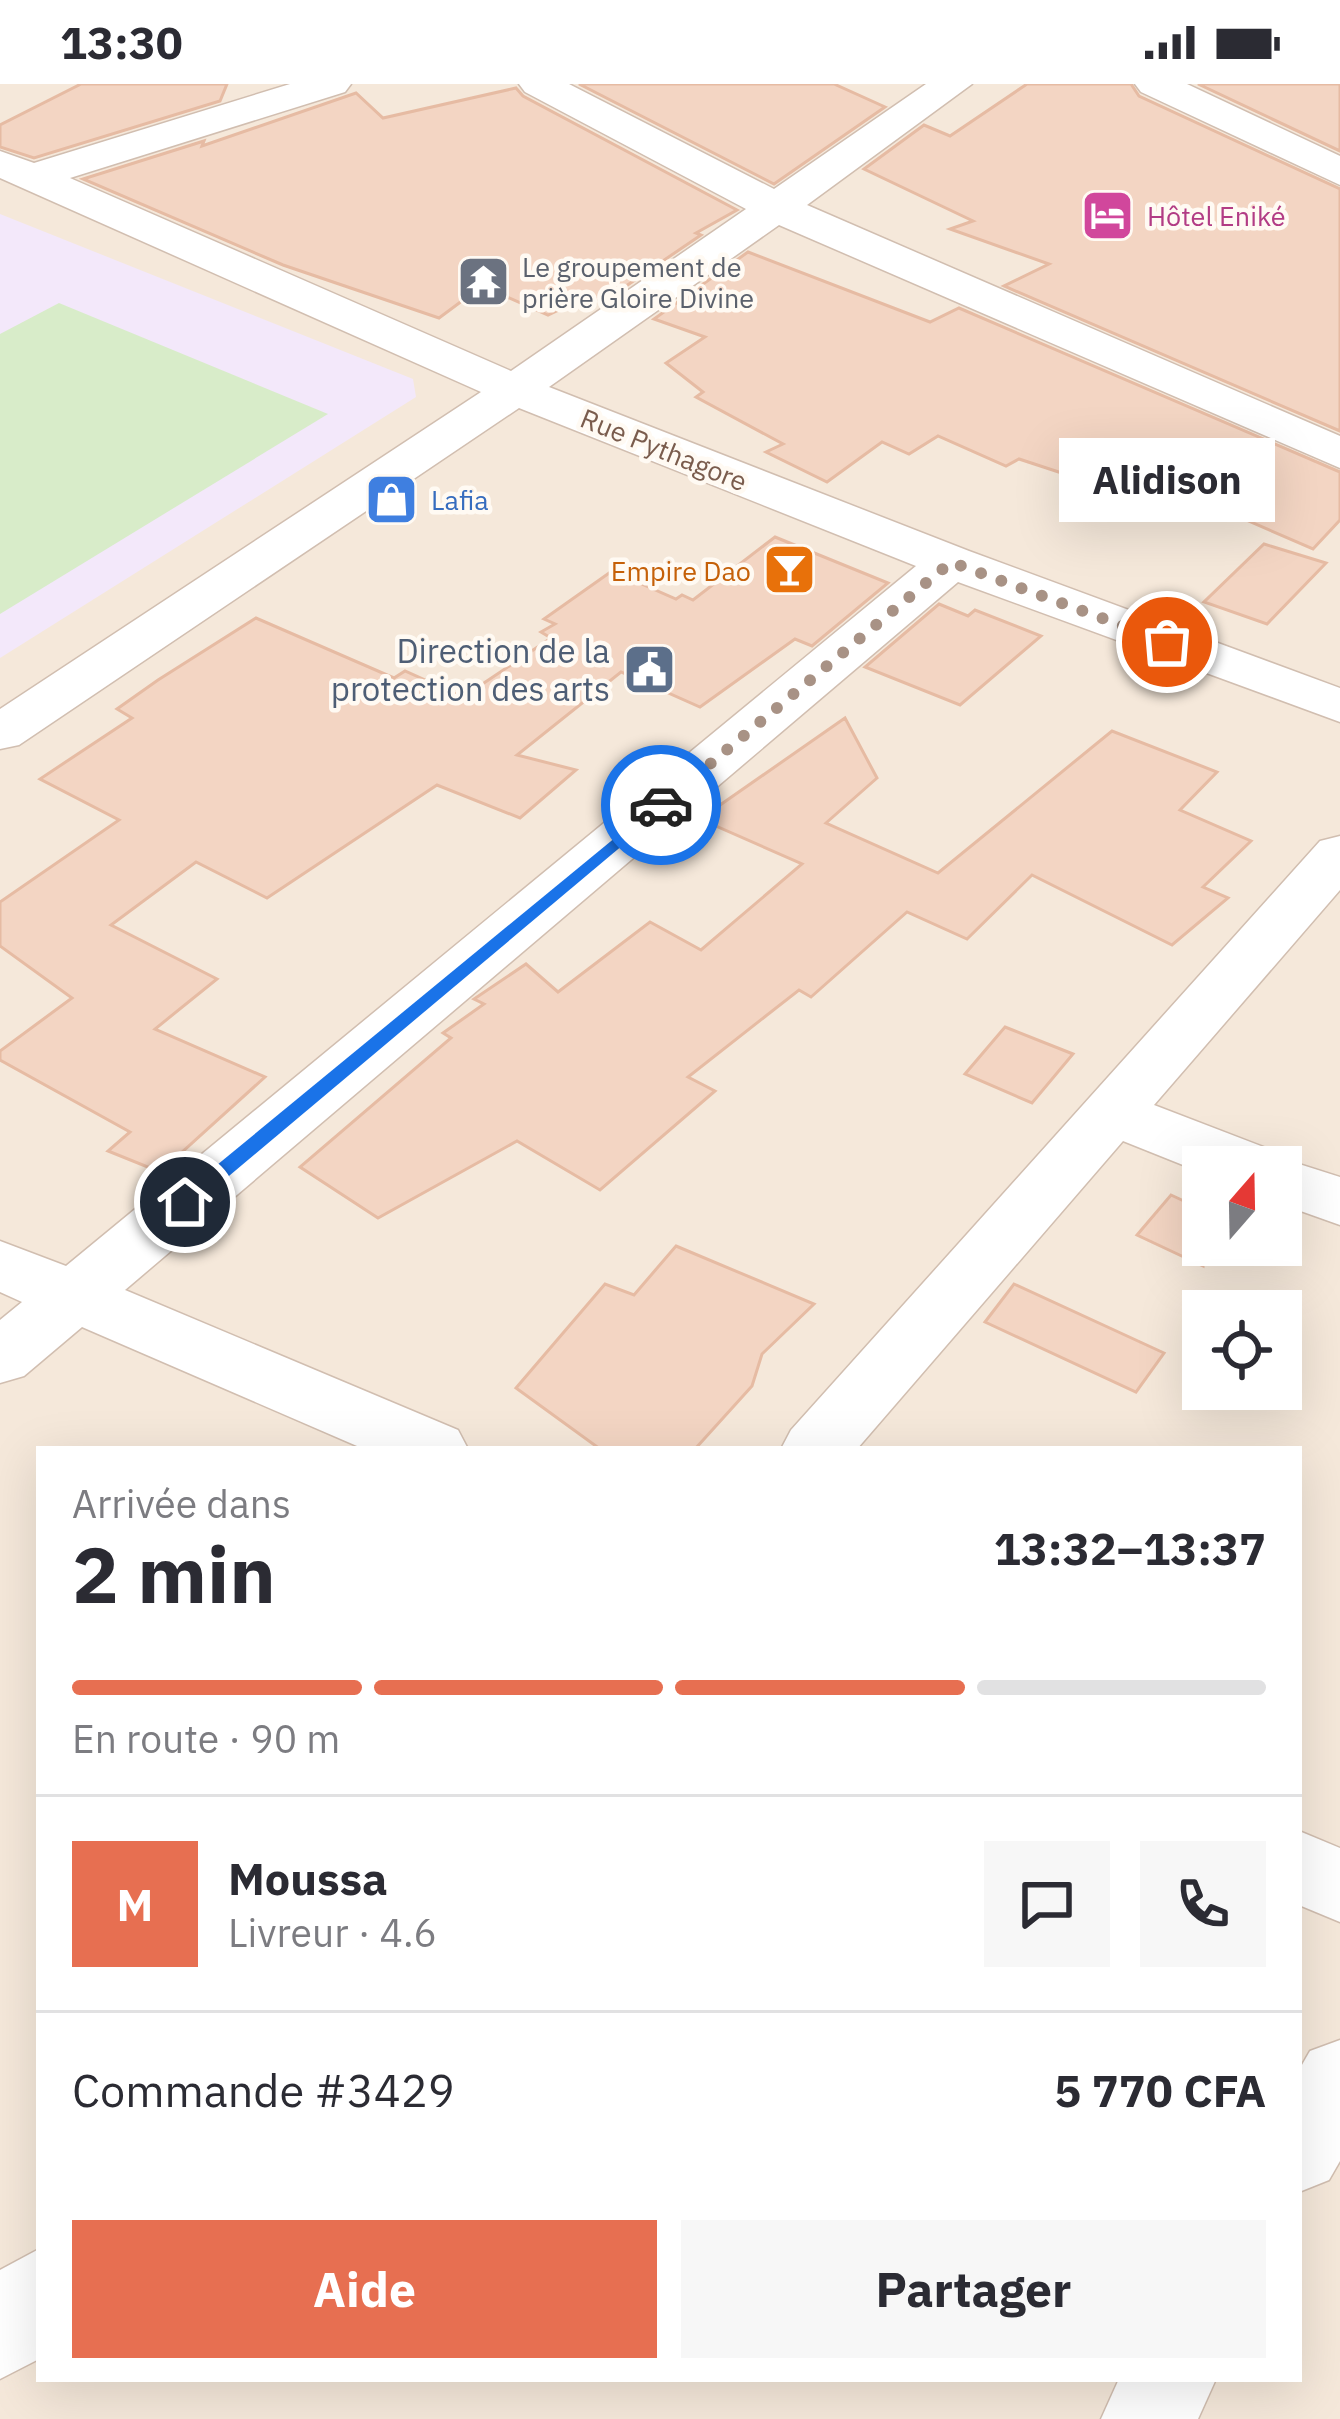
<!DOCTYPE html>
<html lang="fr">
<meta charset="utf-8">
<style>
:root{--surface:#fff;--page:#f7f7f7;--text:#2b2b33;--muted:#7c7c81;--line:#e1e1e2;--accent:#e76f51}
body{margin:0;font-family:"IBM Plex Sans",sans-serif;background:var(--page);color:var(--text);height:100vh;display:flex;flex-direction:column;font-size:45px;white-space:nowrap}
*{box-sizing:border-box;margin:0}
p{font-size:39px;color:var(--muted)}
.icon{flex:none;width:66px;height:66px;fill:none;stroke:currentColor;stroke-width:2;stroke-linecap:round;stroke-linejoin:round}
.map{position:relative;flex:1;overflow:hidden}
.panel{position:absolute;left:36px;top:1362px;width:1266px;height:936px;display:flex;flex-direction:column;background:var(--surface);border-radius:0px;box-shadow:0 12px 48px #0002}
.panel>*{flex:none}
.needle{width:78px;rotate:20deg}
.controls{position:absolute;left:1182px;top:1062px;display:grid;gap:24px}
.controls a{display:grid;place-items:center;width:120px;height:120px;border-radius:0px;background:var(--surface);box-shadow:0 12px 48px #0002;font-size:60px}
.pin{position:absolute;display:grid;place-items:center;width:102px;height:102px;color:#fff;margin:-51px;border:6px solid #fff;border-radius:50%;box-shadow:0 3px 12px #0007}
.courier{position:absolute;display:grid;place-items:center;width:120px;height:120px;margin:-60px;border:9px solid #1a73e8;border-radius:50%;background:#fff;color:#222;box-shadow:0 3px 15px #0007}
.bubble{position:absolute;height:84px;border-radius:0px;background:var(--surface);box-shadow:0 12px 48px #0002;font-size:39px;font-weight:700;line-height:84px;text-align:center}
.summary em{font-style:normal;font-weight:700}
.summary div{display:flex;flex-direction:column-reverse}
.summary{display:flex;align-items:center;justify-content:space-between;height:204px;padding:0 36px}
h1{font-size:78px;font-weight:700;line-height:90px}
.bar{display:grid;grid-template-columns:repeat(4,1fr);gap:18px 12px;align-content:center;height:144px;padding:0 36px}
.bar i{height:15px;border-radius:9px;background:var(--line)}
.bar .selected{background:var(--accent)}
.bar p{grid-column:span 4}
.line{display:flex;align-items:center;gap:30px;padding:0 36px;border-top:3px solid var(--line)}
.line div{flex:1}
.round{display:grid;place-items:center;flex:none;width:126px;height:126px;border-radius:0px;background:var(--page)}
.action{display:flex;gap:24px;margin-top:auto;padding:24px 36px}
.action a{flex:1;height:138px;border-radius:0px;background:var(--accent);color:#fff;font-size:48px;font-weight:700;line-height:138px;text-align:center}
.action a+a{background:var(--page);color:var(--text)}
.status{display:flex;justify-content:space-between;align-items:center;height:84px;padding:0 60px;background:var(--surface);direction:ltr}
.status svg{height:33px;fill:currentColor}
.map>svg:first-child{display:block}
.residential{fill:#f5e8da;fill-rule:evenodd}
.education{fill:#f3e8fa}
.green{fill:#d8ecc9}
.building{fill:#f3d5c3;stroke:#e6bba3;stroke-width:3}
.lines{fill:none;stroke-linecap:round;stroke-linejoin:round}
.minor-casing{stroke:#d1beb0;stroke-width:3}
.minor{fill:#fff;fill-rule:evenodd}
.route{fill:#1a73e8}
.done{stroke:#a89285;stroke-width:12;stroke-dasharray:0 21.6}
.labels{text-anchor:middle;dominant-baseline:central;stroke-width:9;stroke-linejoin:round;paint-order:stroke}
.far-hotel-label{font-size:27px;fill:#b23c85;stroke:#fffaf3;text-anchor:start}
.far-worship-label{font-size:27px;fill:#5b616d;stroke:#fffaf3;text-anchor:start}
.far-street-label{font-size:27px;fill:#7a5c4d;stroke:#fffaf3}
.far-shop-label{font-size:27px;fill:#366cbe;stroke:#fffaf3;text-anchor:start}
.far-food-label{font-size:27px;fill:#c56008;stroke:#fffaf3;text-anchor:end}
.service-label{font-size:33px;fill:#4e5e75;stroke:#fffaf3;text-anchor:end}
</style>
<div class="status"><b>13:30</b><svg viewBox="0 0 49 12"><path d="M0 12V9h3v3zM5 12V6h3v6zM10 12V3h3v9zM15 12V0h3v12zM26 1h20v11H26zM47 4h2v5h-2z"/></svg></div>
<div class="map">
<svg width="1340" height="2335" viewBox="0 0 1340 2335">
<rect width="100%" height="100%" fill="#fdf6ec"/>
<path class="residential" d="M0 0H1340V2335H0ZM1203 1083H1281V1161H1203ZM1203 1227H1281V1305H1203ZM39 1365H1299V2295H39Z"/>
<polygon class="education" points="0,130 413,295 416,313 0,574"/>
<polygon class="green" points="59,219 328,330 0,530 0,250"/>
<g class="building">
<polygon points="81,0 227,0 220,17 34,74 0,63 0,41"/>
<polygon points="579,0 834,0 885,23 774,100"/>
<polygon points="1027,0 1131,0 1139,12 1340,105 1340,347 1004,202 1049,180 950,145 973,137 864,85 924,41 950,52"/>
<polygon points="1198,0 1340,0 1340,67"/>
<polygon points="516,4 523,12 737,126 696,149 701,151 604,217 588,212 548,231 482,202 439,234 283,181 83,95 204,57 202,62 356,9 383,34"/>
<polygon points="748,168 930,238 959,224 1340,388 1340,436 1313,465 1106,375 1083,396 1019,375 1006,382 938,352 909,370 882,358 827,398 766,368 783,360 696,313 703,308 666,279 705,253 654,235"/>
<polygon points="775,453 888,499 812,562 795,555 700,623 621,588 517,671 576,686 520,734 437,701 267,814 196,778 111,841 217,895 155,945 265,993 160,1088 108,1067 130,1048 0,976 0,967 72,914 0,862 0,818 119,736 40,695 132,634 117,625 158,596 256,534 394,594 405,587 463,613 551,554 541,548 555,540 544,535 612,487 676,515 682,511 693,516"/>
<polygon points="1264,460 1326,479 1267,540 1204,518"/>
<polygon points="939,520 968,532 975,526 1041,552 960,621 865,583"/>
<polygon points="845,634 877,694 826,739 938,789 1112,647 1217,688 1180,726 1251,757 1203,803 1228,814 1172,861 1032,791 967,855 907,828 811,913 799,906 688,993 715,1007 600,1106 517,1057 378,1134 300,1083 451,954 443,949 484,920 474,915 526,880 558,908 650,838 701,866 802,780 700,735"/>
<polygon points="1005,943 1073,970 1032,1019 965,990"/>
<polygon points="1171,1111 1203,1126 1203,1182 1137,1151"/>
<polygon points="676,1162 814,1220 762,1270 752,1302 695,1365 600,1365 516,1304 605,1200 634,1211"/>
<polygon points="1014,1200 1164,1269 1136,1308 985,1238"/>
</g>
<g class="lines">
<defs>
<g id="minor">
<polygon points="290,0 351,0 345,8 70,94 511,287 746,125 525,8 519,0 569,0 774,105 926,0 972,0 807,121 1340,352 1340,384 779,141 549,303 969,467 1340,604 1340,638 958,498 125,1206 458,1346 468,1365 364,1365 82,1243 24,1292 0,1299 0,1236 22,1218 0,1208 0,1157 66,1182 916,482 519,324 19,661 0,665 0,625 481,308 0,94 0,67 34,79"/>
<polygon points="1135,0 1187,0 1340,72 1340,101 1141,8"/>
<polygon points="1340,752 1340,806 1154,1021 1274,1067 1277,1073 1340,1093 1340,1141 1281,1120 1281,1083 1203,1083 1203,1089 1123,1057 857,1365 781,1365 791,1346 1320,757"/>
<polygon points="1299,1747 1340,1764 1340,1838 1299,1821"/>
<polygon points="1340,1956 1340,2077 1329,2096 1299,2108 1299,1986 1310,1967"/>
<polygon points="39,2165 39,2275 0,2295 0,2186"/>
<polygon points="1119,2295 1216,2295 1198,2335 1101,2335"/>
</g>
</defs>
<use href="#minor" class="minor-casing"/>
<use href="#minor" class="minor"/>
</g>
<polygon class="route" points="661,716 667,717 667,724 192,1123 178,1123 178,1113"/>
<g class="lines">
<polyline class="done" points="661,721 951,478 1167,558"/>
</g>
<defs>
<symbol id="hotel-square" viewBox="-11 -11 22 22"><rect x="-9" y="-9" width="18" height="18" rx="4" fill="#d1479c" stroke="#fffaf3"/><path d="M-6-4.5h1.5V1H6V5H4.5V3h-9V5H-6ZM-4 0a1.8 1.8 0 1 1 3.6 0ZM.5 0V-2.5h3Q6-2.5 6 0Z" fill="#fff"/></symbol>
<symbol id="temple-square" viewBox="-11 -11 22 22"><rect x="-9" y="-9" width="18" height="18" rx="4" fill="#6b7280" stroke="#fffaf3"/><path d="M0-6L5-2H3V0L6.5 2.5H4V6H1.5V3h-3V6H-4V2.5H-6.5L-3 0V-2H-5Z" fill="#fff"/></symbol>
<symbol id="shop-square" viewBox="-11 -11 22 22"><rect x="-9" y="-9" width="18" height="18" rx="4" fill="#3f7fe0" stroke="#fffaf3"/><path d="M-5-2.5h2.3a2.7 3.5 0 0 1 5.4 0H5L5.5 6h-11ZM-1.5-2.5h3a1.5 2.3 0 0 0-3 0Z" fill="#fff"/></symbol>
<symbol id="bar-square" viewBox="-11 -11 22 22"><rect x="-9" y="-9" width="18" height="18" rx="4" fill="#e8710a" stroke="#fffaf3"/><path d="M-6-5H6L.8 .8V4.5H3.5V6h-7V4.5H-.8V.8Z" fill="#fff"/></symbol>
<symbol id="civic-square" viewBox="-11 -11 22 22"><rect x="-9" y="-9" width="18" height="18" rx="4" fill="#5c6f8a" stroke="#fffaf3"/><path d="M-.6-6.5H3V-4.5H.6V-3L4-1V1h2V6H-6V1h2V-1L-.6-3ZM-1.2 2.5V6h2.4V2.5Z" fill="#fff"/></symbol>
</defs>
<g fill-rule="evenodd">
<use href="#hotel-square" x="1078" y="102" width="59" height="59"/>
<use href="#temple-square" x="454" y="168" width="59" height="59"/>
<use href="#shop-square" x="362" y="386" width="59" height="59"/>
<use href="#bar-square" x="760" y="456" width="59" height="59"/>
<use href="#civic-square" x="620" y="556" width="59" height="59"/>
</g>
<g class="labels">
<g class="far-hotel-label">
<text x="1147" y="131">Hôtel Eniké</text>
</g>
<g class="far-worship-label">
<text x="522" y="182">Le groupement de<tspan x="522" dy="31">prière Gloire Divine</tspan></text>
</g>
<g class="far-street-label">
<text transform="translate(664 365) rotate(22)">Rue Pythagore</text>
</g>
<g class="far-shop-label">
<text x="431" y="415">Lafia</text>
</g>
<g class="far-food-label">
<text x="751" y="486">Empire Dao</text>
</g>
<g class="service-label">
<text x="610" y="566">Direction de la<tspan x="610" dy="38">protection des arts</tspan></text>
</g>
</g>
</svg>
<div class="controls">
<a><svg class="needle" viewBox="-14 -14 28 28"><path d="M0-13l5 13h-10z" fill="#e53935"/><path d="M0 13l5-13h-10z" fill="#7c7c81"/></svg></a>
<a><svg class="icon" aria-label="locate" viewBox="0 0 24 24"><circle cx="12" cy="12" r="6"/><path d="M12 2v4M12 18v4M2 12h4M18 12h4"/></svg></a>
</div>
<div class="pin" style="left:1167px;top:558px;background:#ea580c"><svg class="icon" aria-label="bag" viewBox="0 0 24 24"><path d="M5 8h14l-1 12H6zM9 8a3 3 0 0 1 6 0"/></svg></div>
<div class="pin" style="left:185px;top:1118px;background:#1f2937"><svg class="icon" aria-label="home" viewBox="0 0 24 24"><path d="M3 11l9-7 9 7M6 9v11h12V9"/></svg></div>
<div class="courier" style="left:661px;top:721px"><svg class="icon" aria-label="car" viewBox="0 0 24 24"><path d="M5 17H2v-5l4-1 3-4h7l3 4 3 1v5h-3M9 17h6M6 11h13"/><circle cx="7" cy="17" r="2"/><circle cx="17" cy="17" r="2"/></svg></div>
<div class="bubble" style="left:1059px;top:354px;width:216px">Alidison</div>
<section class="panel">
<div class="summary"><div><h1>2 min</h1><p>Arrivée dans</p></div><em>13:32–13:37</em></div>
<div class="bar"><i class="selected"></i><i class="selected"></i><i class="selected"></i><i></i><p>En route · 90 m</p></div>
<div class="line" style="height:216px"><b class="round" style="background:var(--accent);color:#fff">M</b><div><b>Moussa</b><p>Livreur · 4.6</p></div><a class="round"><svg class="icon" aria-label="chat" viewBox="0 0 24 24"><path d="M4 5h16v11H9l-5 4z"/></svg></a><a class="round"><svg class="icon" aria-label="phone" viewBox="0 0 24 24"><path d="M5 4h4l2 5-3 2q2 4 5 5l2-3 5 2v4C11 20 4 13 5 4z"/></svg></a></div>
<div class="line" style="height:156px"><div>Commande #3429</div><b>5 770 CFA</b></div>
<div class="action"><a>Aide</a><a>Partager</a></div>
</section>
</div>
